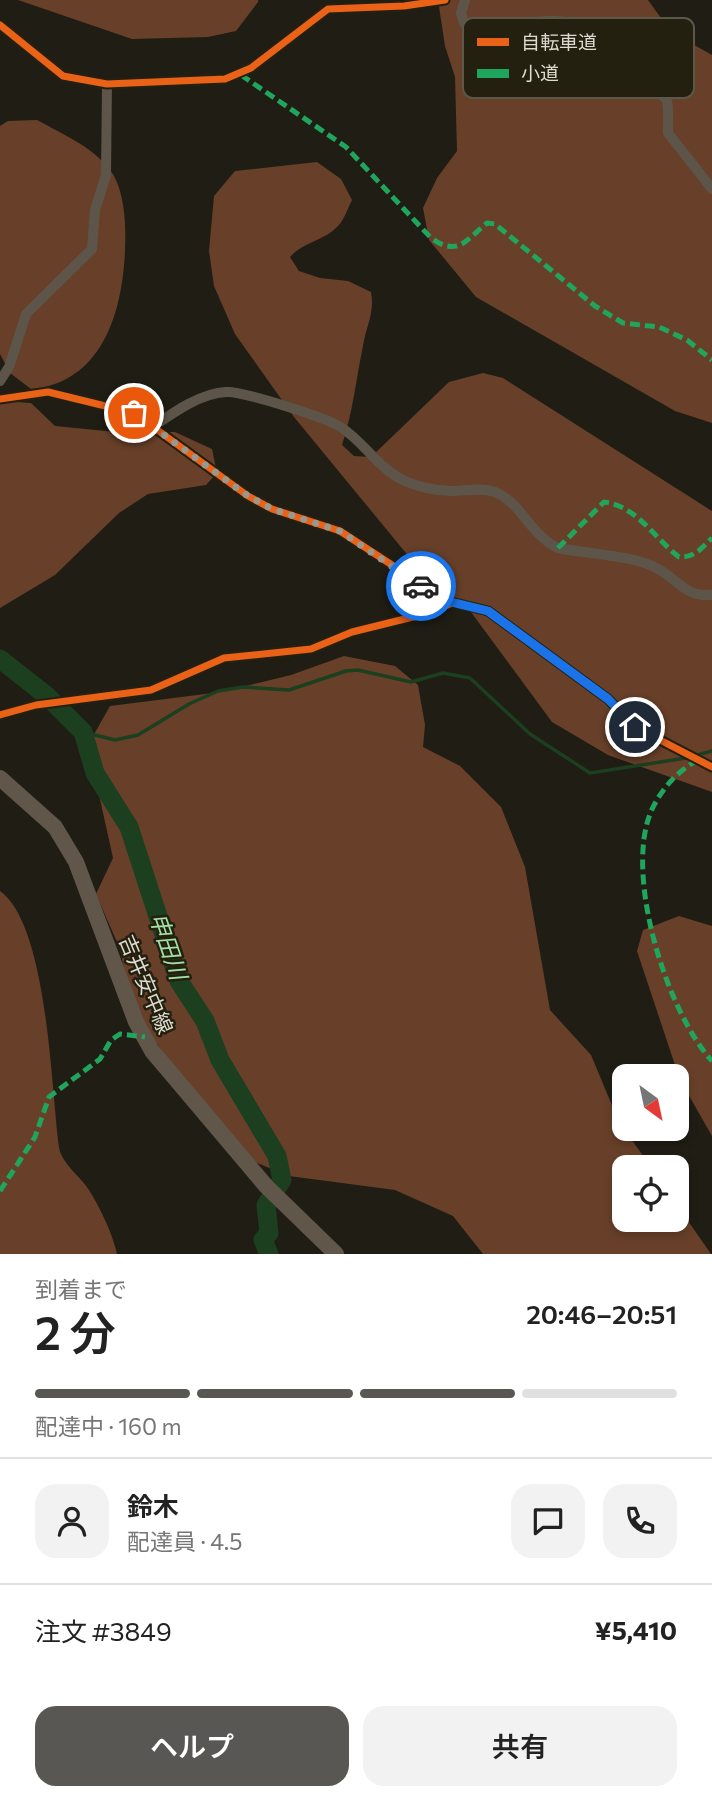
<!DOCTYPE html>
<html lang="ja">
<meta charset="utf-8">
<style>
:root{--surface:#fff;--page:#f2f2f2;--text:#222;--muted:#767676;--line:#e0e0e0;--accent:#585753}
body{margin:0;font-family:Commissioner,"Noto Sans JP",sans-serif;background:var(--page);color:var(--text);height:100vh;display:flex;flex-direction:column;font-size:26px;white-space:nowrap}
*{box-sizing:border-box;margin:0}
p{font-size:23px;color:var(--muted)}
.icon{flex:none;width:38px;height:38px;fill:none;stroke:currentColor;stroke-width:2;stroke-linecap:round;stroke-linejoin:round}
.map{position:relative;height:1254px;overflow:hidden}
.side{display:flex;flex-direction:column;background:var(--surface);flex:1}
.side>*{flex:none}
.needle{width:46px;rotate:147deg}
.controls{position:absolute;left:612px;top:1064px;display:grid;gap:14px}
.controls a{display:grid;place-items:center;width:77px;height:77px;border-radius:14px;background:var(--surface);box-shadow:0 4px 10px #0003;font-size:35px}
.pin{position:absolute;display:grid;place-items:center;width:60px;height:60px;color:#fff;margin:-30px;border:4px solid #fff;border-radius:50%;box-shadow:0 2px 7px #0007}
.courier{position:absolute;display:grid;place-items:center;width:70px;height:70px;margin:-35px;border:5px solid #1a73e8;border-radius:50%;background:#fff;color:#222;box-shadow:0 2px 9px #0007}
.head em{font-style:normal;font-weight:600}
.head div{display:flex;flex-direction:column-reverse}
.head{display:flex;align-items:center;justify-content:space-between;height:119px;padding:0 35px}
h1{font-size:46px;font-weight:600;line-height:52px}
.bar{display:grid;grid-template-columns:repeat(4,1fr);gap:10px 7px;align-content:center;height:84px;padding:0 35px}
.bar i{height:9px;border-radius:5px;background:var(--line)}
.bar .active{background:var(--accent)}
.bar p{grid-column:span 4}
.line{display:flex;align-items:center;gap:18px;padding:0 35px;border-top:2px solid var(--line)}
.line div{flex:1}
.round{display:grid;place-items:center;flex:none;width:74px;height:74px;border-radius:21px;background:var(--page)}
.button{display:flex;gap:14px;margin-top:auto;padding:14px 35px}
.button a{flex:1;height:80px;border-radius:21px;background:var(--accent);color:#fff;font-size:28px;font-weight:600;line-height:80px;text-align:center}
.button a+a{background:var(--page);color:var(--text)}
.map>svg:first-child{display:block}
.forest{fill:#684029}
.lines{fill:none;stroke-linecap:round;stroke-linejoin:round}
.stream{stroke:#1b3f1f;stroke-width:3.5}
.river{stroke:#1b3f1f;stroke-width:19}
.minor{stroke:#5d554a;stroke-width:10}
.secondary{stroke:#60574a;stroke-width:16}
.quiet{stroke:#20a55d;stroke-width:5;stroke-dasharray:10 5;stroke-linecap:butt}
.cycleway-casing{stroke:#24200f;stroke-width:11}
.cycleway{stroke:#ea6118;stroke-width:7}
.done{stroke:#9a988e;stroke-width:7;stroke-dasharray:0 12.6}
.route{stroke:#1a73e8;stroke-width:9}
.labels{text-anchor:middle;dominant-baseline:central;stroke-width:5;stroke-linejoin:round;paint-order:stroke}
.street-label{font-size:21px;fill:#dddbd0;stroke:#24200f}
.water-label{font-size:23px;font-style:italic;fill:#a2e1a6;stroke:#24200f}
.key{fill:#24200f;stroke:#5c5849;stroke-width:2}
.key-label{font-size:19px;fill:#dddbd0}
</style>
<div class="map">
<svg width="712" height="1254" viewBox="0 0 712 1254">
<rect width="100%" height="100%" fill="#1f1d14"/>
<g class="forest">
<polygon points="18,0 258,0 258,2 236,31 208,37 132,39"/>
<polygon points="438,0 648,0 671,32 712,55 712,423 675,411 476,297 429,240 423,208 437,178 457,151 455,77 445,46"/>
<path d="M37 120C64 135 98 149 114 176 125 196 126 227 125 249 123 310 103 383 31 389L10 373 0 354V126L8 121Z"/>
<path d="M317 162 341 179 352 200C348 208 344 220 338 226 324 241 303 242 290 257L299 271 320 278 348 281 371 292C375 313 366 326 363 346 356 379 353 412 342 445L354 456 371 457 449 382 483 373 503 378 712 511V792L608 755 552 722 468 608 433 586 294 417 235 334 214 286 209 251 214 196 235 171Z"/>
<polygon points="0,401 31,403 55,426 116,432 175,432 212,449 217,473 206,485 148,494 119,513 55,575 0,608"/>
<polygon points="344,656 395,666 418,685 425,725 423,747 460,766 501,807 525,867 550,1010 591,1055 619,1122 651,1167 625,1167 625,1220 677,1220 677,1205 711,1254 483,1254 453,1216 395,1190 289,1176 250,1160 186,1086 132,1007 120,949 96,894 113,858 88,745 110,706 221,692 291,675"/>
<path d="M0 891C48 925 51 1090 59 1147 61 1163 81 1177 89 1190 101 1210 112 1232 117 1254H0Z"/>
<polygon points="679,916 712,926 712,1136 680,1080 637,951 643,930"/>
</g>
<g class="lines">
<g class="stream">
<polyline points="83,732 115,740 138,735 189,704 218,691 243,687 289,690 346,671 358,670 411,682 443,673 470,678 530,734 590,773 686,758"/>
<polyline points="697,755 712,751"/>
</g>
<polyline class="river" points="0,659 47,696 83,732 95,773 129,827 179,981 205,1021 220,1060 277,1156 282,1180 266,1205 269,1233 263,1240 269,1254"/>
<g class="minor">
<path d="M465 0 461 13 464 23 473 26C517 29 566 7 604 37 618 49 623 69 637 80 668 105 669 83 668 133L712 189"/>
<polyline points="0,25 63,76 107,84 225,79 251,68 328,9 404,6 445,0"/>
<polyline points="0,381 9,367 26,314 92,249 95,210 106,175 107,84"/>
<polyline points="0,399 48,392 134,413 248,496 272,509 340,531 447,601 488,611 608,699 635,727 712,767"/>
<path d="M154 426C174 412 201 393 226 392 243 391 323 417 339 426 364 441 378 469 405 481 418 487 437 491 452 491 465 491 482 487 495 492 521 502 530 535 558 548 586 554 636 555 660 570 680 582 686 597 712 595"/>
<polyline points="0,715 36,705 151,690 224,658 311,649 352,632 429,613 452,603"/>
</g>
<polyline class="secondary" points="0,778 55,827 76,862 136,1022 152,1051 266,1186 336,1254"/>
<g class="quiet">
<path d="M241 75 346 147 431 238C458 257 465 241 487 223L495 224 595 306 623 323 659 327 687 340 712 360"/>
<path d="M558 548 604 502C637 506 654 538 679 557 694 558 702 548 712 538"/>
<path d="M698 760C676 771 655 796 648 820 628 885 667 1011 712 1061"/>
<polyline points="0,1191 35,1137 49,1097 100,1059 111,1040 120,1034 145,1037"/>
</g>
<defs>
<g id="cycleway">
<polyline points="0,25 63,76 107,84 225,79 251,68 328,9 404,6 445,0"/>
<polyline points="0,399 48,392 134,413 248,496 272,509 340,531 447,601 488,611 608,699 635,727 712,767"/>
<polyline points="0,715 36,705 151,690 224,658 311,649 352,632 429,613 452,603"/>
</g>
</defs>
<use href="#cycleway" class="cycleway-casing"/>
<use href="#cycleway" class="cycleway"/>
</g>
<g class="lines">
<polyline class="done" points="134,413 248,496 272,509 340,531 421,586"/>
<polyline class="route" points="421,586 447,601 488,611 608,699 635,727"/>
</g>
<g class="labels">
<g class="street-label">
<text transform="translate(147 984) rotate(67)">吉井安中線</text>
</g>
<g class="water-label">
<text transform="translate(169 946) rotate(71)">申田川</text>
</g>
</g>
<rect x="463" y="18" width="231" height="80" rx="10" class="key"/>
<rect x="477" y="38" width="32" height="8" fill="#ea6118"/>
<rect x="477" y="69" width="32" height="9" fill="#20a55d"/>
<g class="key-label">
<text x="521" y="49">自転車道</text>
<text x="521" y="80">小道</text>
</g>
</svg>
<div class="controls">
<a><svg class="needle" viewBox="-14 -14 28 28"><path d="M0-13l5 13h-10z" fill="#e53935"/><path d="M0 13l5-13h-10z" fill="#767676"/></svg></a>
<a><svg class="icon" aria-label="locate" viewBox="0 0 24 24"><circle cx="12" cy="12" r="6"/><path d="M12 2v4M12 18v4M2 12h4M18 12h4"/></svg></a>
</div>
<div class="pin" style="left:134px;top:413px;background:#ea580c"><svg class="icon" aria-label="bag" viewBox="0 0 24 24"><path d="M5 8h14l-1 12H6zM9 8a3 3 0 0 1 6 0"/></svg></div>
<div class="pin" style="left:635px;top:727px;background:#1f2937"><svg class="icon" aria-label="home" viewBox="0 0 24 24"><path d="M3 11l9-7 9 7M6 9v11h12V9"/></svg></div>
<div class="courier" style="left:421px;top:586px"><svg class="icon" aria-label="car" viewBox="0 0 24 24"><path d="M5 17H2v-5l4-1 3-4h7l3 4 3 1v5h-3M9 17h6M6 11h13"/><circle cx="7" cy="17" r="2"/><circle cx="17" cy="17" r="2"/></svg></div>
</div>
<section class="side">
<div class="head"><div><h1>2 分</h1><p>到着まで</p></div><em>20:46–20:51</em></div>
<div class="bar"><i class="active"></i><i class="active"></i><i class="active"></i><i></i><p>配達中 · 160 m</p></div>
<div class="line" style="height:126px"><a class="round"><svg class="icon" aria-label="person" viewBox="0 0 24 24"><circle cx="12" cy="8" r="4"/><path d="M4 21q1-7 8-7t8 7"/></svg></a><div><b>鈴木</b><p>配達員 · 4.5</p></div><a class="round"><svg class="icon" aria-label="chat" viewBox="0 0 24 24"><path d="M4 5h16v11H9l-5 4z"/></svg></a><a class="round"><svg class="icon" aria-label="phone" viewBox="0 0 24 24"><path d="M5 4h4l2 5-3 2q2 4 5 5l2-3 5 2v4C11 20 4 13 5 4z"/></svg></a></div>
<div class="line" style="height:91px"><div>注文 #3849</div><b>¥5,410</b></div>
<div class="button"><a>ヘルプ</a><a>共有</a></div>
</section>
